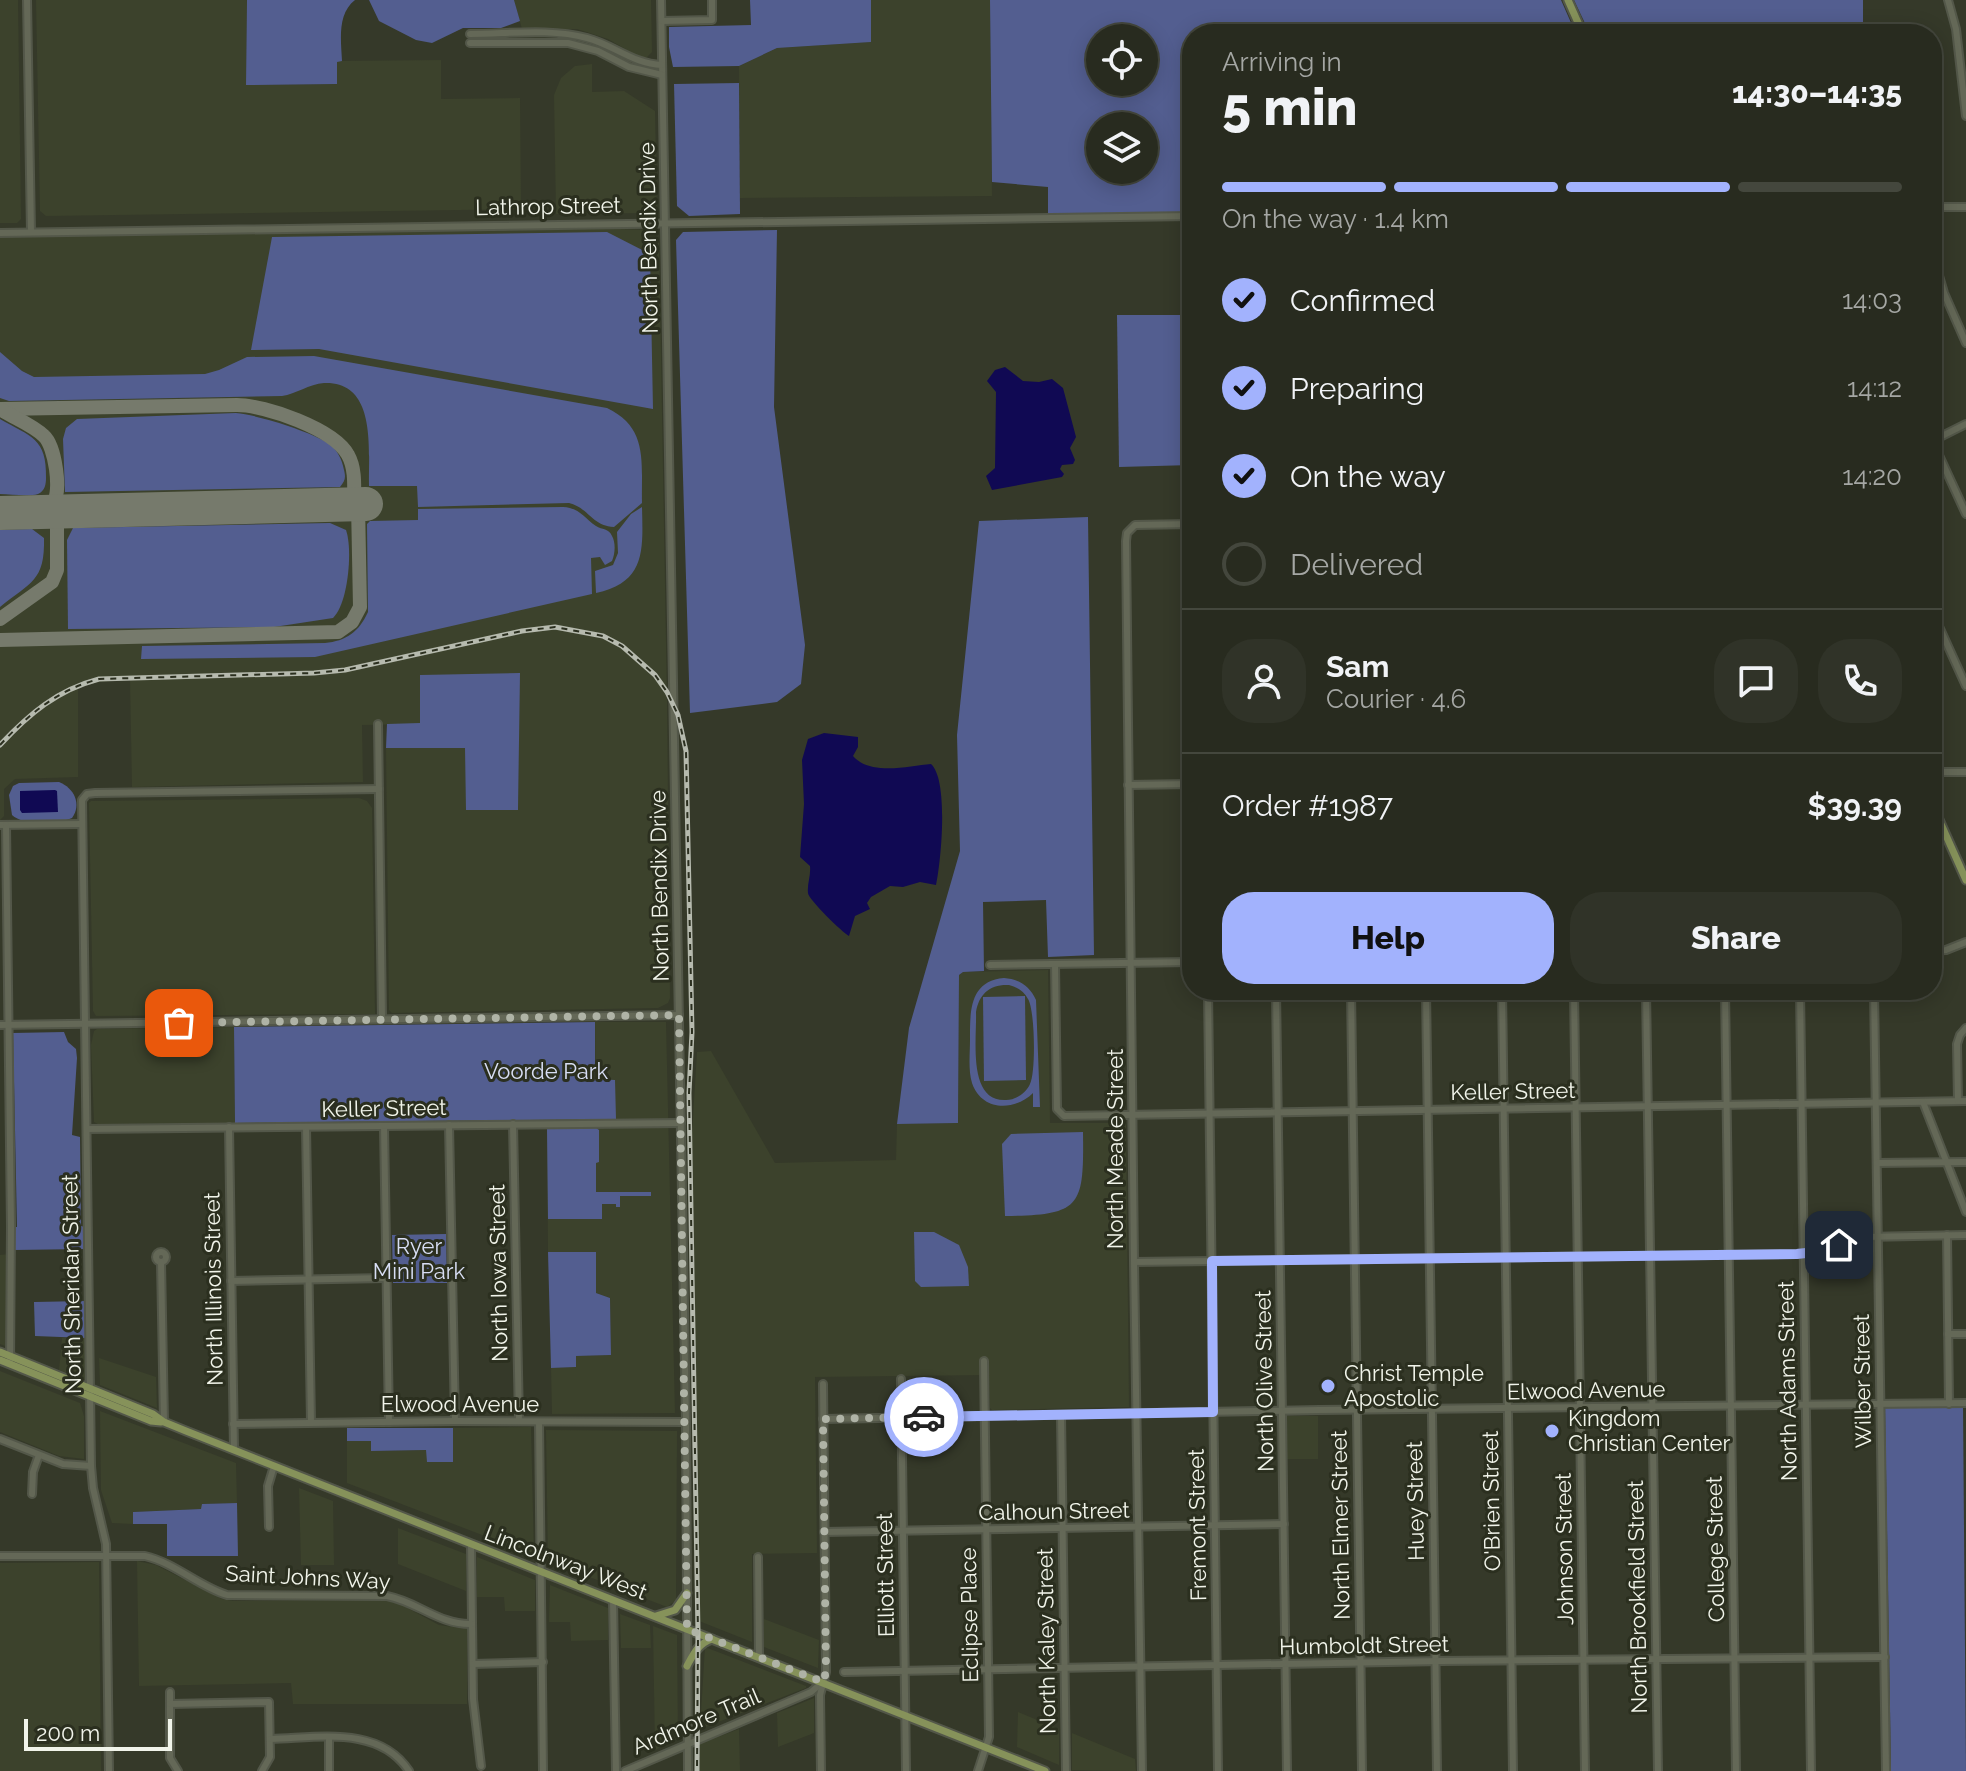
<!DOCTYPE html>
<meta charset="utf-8">
<style>
:root{--surface:#282b1f;--page:#303328;--text:#f1f3f6;--muted:#a5a7a4;--line:#44473d;--accent:#a2b2fd}
body{margin:0;font-family:Raleway,sans-serif;background:var(--page);color:var(--text);height:100vh;display:flex;flex-direction:column;font-size:30px;white-space:nowrap}
*{box-sizing:border-box;margin:0}
p{font-size:26px;color:var(--muted)}
.icon{flex:none;width:44px;height:44px;fill:none;stroke:currentColor;stroke-width:2;stroke-linecap:round;stroke-linejoin:round}
.map{position:relative;flex:1;overflow:hidden}
.panel{position:absolute;left:1182px;top:24px;width:760px;height:976px;display:flex;flex-direction:column;background:var(--surface);border-radius:32px;box-shadow:0 4px 20px #0003,0 0 0 2px var(--line)}
.panel>*{flex:none}
.fabs{position:absolute;left:1086px;top:24px;display:grid;gap:16px}
.fabs a{display:grid;place-items:center;width:72px;height:72px;border-radius:50%;background:var(--surface);box-shadow:0 4px 20px #0003,0 0 0 2px var(--line);font-size:40px}
.scale{position:absolute;left:24px;bottom:20px;width:148px;box-sizing:border-box;padding-left:8px;border:4px solid #f1f4ea;border-top:0;font-size:22px;line-height:28px;white-space:nowrap;color:#f1f4ea;-webkit-text-stroke:6px #2b2f1f;paint-order:stroke}
.pin{position:absolute;display:grid;place-items:center;width:68px;height:68px;color:#fff;margin:-34px;border-radius:16px;box-shadow:0 4px 12px #0006}
.courier{position:absolute;display:grid;place-items:center;width:80px;height:80px;margin:-40px;border:6px solid #a2b2fd;border-radius:50%;background:#fff;color:#222;box-shadow:0 2px 10px #0007}
.overview em{font-style:normal;font-weight:800}
.overview div{display:flex;flex-direction:column-reverse}
.overview{display:flex;align-items:center;justify-content:space-between;height:136px;padding:0 40px}
h1{font-size:52px;font-weight:800;line-height:60px}
.bar{display:grid;grid-template-columns:repeat(4,1fr);gap:12px 8px;align-content:center;height:96px;padding:0 40px}
.bar i{height:10px;border-radius:6px;background:var(--line)}
.bar .current{background:var(--accent)}
.bar p{grid-column:span 4}
.line{display:flex;align-items:center;gap:20px;padding:0 40px;border-top:2px solid var(--line)}
.line div{flex:1}
.round{display:grid;place-items:center;flex:none;width:84px;height:84px;border-radius:32px;background:var(--page)}
ol{padding:0 40px;list-style:none}
li{display:flex;align-items:center;gap:24px;height:88px}
li p{margin-inline-start:auto}
li .icon{padding:8px;border-radius:50%;background:var(--accent);color:#111;stroke-width:4}
li:last-child{color:var(--muted)}
li i{width:44px;height:44px;border:4px solid var(--line);border-radius:50%}
.cta{display:flex;gap:16px;margin-top:auto;padding:16px 40px}
.cta a{flex:1;height:92px;border-radius:32px;background:var(--accent);color:#111;font-size:32px;font-weight:800;line-height:92px;text-align:center}
.cta a+a{background:var(--page);color:var(--text)}
.map>svg:first-child{display:block}
.built{fill:#3c422c}
.green{fill:#535e90;fill-rule:evenodd}
.water{fill:#100953}
.lines{fill:none;stroke-linecap:round;stroke-linejoin:round}
.taxiway{stroke:#767a6c;stroke-width:14}
.runway{stroke:#767a6c;stroke-width:34}
.minor-casing{stroke:#535749;stroke-width:10}
.major-casing{stroke:#535749;stroke-width:11}
.minor{stroke:#646857;stroke-width:6}
.major{stroke:#86925a;stroke-width:7}
.rail-casing{stroke:#b6baae;stroke-width:5}
.rail{stroke:#2b2f1f;stroke-width:2;stroke-dasharray:6;stroke-linecap:butt}
.done{stroke:#afb3a6;stroke-width:8;stroke-dasharray:0 14.4}
.route{stroke:#a2b2fd;stroke-width:10}
.poi-dot{fill:#a2b2fd;stroke:#2b2f1f;stroke-width:3}
.labels{text-anchor:middle;dominant-baseline:central;stroke-width:6;stroke-linejoin:round;paint-order:stroke}
.street-label{font-size:22px;fill:#f1f4ea;stroke:#2b2f1f}
.park-label{font-size:22px;fill:#d8def4;stroke:#2b2f1f}
.poi-label{font-size:22px;fill:#f1f4ea;stroke:#2b2f1f;text-anchor:start}
</style>
<div class="map">
<svg width="1966" height="1771" viewBox="0 0 1966 1771">
<rect width="100%" height="100%" fill="#353929"/>
<g class="built">
<polygon points="0,0 18,0 21,219 17,223 0,223"/>
<polygon points="36,0 247,0 246,85 337,84 337,61 441,60 441,99 520,98 521,209 46,216 40,211"/>
<polygon points="514,0 651,0 652,52 647,57 639,57 608,39 577,29 522,29"/>
<polygon points="871,0 990,0 992,196 740,198 739,66 777,48 871,42"/>
<polygon points="592,64 592,92 624,91 655,111 657,208 652,213 556,214 554,95 561,78 575,66"/>
<polygon points="591,228 649,230 656,233 659,239 667,700 670,998 668,1003 658,1008 392,1013 389,1010 386,748 466,748 518,810 519,673 420,724 362,725 363,782 132,787 130,679 91,683 78,688 78,777 15,779 4,789 4,816 0,820 0,237"/>
<polygon points="359,798 367,801 372,808 375,1014 96,1016 93,1011 89,803 91,801"/>
<polygon points="1048,970 1050,1123 1126,1123 1129,1407 992,1410 990,1408 989,1375 815,1377 817,1553 752,1554 752,1642 699,1621 692,1134 697,1052 711,1051 775,1163 896,1160 897,1124 958,1123 959,975 963,972"/>
<polygon points="595,1022 666,1022 675,1413 552,1414 551,1368 576,1367 576,1356 611,1355 610,1298 596,1293 596,1252 548,1252 547,1129 596,1128"/>
<polygon points="234,1027 235,1123 98,1124 94,1122 91,1045 94,1031 97,1029"/>
<polygon points="9,1254 9,1306 5,1346 0,1344 0,1255"/>
<polygon points="62,1338 86,1338 85,1380 59,1370"/>
<polygon points="99,1358 156,1377 157,1408 100,1385"/>
<polygon points="0,1371 80,1403 84,1416 84,1459 59,1456 0,1432"/>
<polygon points="100,1411 236,1463 237,1503 202,1504 202,1509 133,1512 133,1524 112,1523 101,1490"/>
<polygon points="1286,1416 1318,1416 1318,1459 1287,1459"/>
<polygon points="531,1427 534,1555 347,1483 347,1441 371,1441 371,1451 427,1450 453,1462 453,1428"/>
<polygon points="546,1430 677,1431 676,1600 667,1607 548,1561"/>
<polygon points="299,1488 333,1501 334,1565 301,1565"/>
<polygon points="398,1528 466,1554 466,1591 398,1564"/>
<polygon points="477,1557 535,1580 535,1611 505,1611 504,1597 477,1597"/>
<polygon points="137,1561 156,1565 222,1599 233,1601 387,1600 400,1604 439,1625 467,1629 467,1704 293,1704 291,1683 139,1686"/>
<polygon points="99,1562 101,1771 0,1771 0,1563"/>
<polygon points="550,1585 608,1608 608,1640 571,1641 570,1622 549,1622"/>
<polygon points="620,1614 650,1625 651,1648 621,1648"/>
<polygon points="764,1619 819,1640 818,1668 764,1647"/>
<polygon points="653,1626 677,1635 678,1739 655,1750"/>
<polygon points="705,1647 806,1686 806,1688 700,1729"/>
<polygon points="814,1698 814,1733 778,1747 777,1713"/>
<polygon points="1018,1712 1059,1729 1059,1765 1017,1747"/>
<polygon points="739,1729 740,1771 700,1771 700,1744"/>
<polygon points="1072,1733 1135,1759 1136,1771 1072,1770"/>
</g>
<g class="green">
<path d="M247 0H355C337 14 341 40 342 61L337 62V84L246 85Z"/>
<polygon points="369,0 514,0 520,21 501,28 463,28 432,43 416,40 379,21"/>
<polygon points="750,0 871,0 871,42 777,48 739,66 673,67 669,47 669,27 751,25"/>
<path d="M990 0H1561L1576 34H1192V212L1048 214V187L992 182ZM1144 38V82H1100V38ZM1144 126V170H1100V126Z"/>
<polygon points="1574,0 1863,0 1863,34 1590,34"/>
<polygon points="739,83 740,214 689,216 677,206 674,84"/>
<polygon points="777,230 774,407 805,645 801,684 777,702 690,713 676,240 683,232"/>
<polygon points="607,232 650,254 653,409 319,349 251,350 272,237"/>
<polygon points="1117,315 1192,315 1192,465 1119,467"/>
<path d="M0 352 22 371 34 377 205 374 219 370 247 357 314 356 607 408C649 428 641 463 642 503L614 527C592 526 589 508 569 503L418 507 417 486H369C368 452 378 381 324 383 309 384 296 394 282 396L9 401 0 398Z"/>
<path d="M236 413C258 415 309 431 328 443 337 449 342 459 344 470 346 478 345 481 340 487L65 492 63 439 66 428 77 419Z"/>
<path d="M0 419C31 437 47 438 46 478 46 484 45 491 38 494 28 497 11 494 0 494Z"/>
<path d="M563 507C580 508 584 518 596 526 602 530 609 528 612 536 616 543 615 554 612 561L605 565 600 557 591 558 592 594 315 657 141 659 142 646 325 643C346 641 359 632 368 612L367 524 370 521 418 520V509Z"/>
<path d="M642 507C643 550 646 582 596 593L595 571 613 565 618 553 617 532 631 514Z"/>
<polygon points="1088,517 1094,955 1048,957 1046,900 983,902 984,971 963,972 959,975 958,1123 897,1124 909,1028 960,851 957,735 979,521"/>
<path d="M330 523 346 530C353 550 348 604 333 618L274 627 68 629 67 540 73 528Z"/>
<path d="M32 529 44 538C45 581 31 582 0 607V530Z"/>
<polygon points="520,673 518,810 466,810 465,748 386,748 387,724 420,723 420,675"/>
<path d="M59 782C74 788 82 804 72 818 58 824 23 826 12 815L9 795 13 786 19 783Z"/>
<path d="M1004 978C1019 979 1030 986 1036 1000L1040 1107H1033V1093C1015 1111 982 1112 972 1083 968 1070 970 1053 970 1040 970 1012 969 981 1004 978ZM1009 985C1017 987 1024 991 1028 999 1035 1010 1036 1072 1030 1084 1026 1093 1016 1100 1006 1100 967 1102 977 1038 976 1012 979 994 990 984 1009 985Z"/>
<polygon points="1025,996 1026,1080 984,1081 983,997"/>
<polygon points="595,1022 595,1079 615,1080 616,1119 235,1123 234,1027"/>
<polygon points="64,1032 68,1042 76,1049 77,1058 72,1135 80,1137 81,1226 85,1227 85,1249 14,1250 14,1227 17,1227 13,1033"/>
<polygon points="596,1128 599,1130 599,1162 596,1163 596,1192 651,1192 651,1196 620,1196 620,1207 616,1207 616,1204 602,1204 602,1219 548,1219 547,1129"/>
<path d="M1083 1132C1084 1207 1081 1215 1005 1216L1002 1144 1011 1134Z"/>
<polygon points="914,1232 934,1232 959,1245 968,1267 969,1286 921,1287 915,1281"/>
<polygon points="446,1234 447,1283 393,1283 392,1235"/>
<polygon points="548,1252 596,1252 596,1293 610,1298 611,1355 576,1356 576,1367 551,1368"/>
<polygon points="85,1301 86,1338 35,1336 34,1302"/>
<polygon points="1963,1407 1966,1771 1891,1771 1885,1408"/>
<polygon points="347,1428 453,1428 453,1462 427,1462 426,1450 371,1451 371,1441 347,1441"/>
<polygon points="237,1503 238,1556 167,1556 167,1524 133,1524 133,1512 201,1509 202,1504"/>
</g>
<g class="water">
<polygon points="1005,367 1023,381 1039,382 1052,379 1063,388 1076,437 1070,448 1075,460 1073,464 1062,465 1060,469 1064,474 1062,477 992,490 986,476 995,468 996,392 987,381 995,370"/>
<path d="M824 733 858 737V747L853 756C870 776 909 766 931 764 949 780 941 862 936 885L920 882 903 887 890 886 871 897 867 903 870 909 855 916 849 936C843 933 808 899 808 893 807 884 811 876 810 866L800 857 804 804 802 760 808 739Z"/>
<polygon points="55,790 57,791 58,812 22,813 20,810 20,791"/>
</g>
<g class="lines">
<g class="taxiway">
<path d="M0 409 237 405C265 405 334 429 348 455 356 469 354 488 354 504"/>
<path d="M0 409C14 418 33 425 44 436 55 446 62 492 53 503 49 508 41 510 36 512"/>
<polyline points="0,619 52,582 57,570 57,524 51,517 36,512"/>
<polyline points="0,640 338,632 352,622 360,607 358,504"/>
</g>
<polyline class="runway" points="0,513 366,504"/>
<defs>
<g id="minor">
<polyline points="27,0 31,232"/>
<polyline points="661,0 686,1422 688,1771"/>
<polyline points="1948,0 1956,29 1966,116"/>
<polyline points="662,21 712,20 712,0"/>
<path d="M470 34C508 34 550 28 587 38 614 45 633 64 662 65"/>
<polyline points="470,43 568,43 598,51 629,67 662,75"/>
<polyline points="1934,207 1937,269 1944,293 1966,343"/>
<polyline points="1934,207 1966,207"/>
<polyline points="0,233 1192,216"/>
<polyline points="1932,440 1966,514"/>
<polyline points="1932,441 1966,424"/>
<polyline points="1932,611 1966,686"/>
<polyline points="378,724 382,1019"/>
<polyline points="1932,772 1966,772"/>
<polyline points="1128,785 1192,784"/>
<polyline points="0,825 81,824"/>
<polyline points="6,825 11,1226 10,1364"/>
<polyline points="1932,951 1946,950 1966,942"/>
<polyline points="1055,964 1057,1109 1064,1116 1966,1101"/>
<polyline points="990,965 1192,962"/>
<polyline points="1208,990 1218,1771"/>
<polyline points="1276,990 1287,1771"/>
<polyline points="1351,990 1362,1771"/>
<polyline points="1426,990 1437,1771"/>
<polyline points="1502,990 1513,1771"/>
<polyline points="1574,990 1585,1771"/>
<polyline points="1646,990 1658,1771"/>
<polyline points="1725,990 1736,1771"/>
<polyline points="1800,990 1811,1771"/>
<polyline points="1874,990 1886,1771"/>
<polyline points="0,1025 679,1015"/>
<polyline points="1958,1101 1957,1044 1960,1035 1966,1028"/>
<polyline points="1923,1102 1966,1212"/>
<polyline points="513,1124 519,1421"/>
<polyline points="449,1125 455,1421"/>
<polyline points="384,1126 389,1422"/>
<polyline points="229,1127 234,1450"/>
<polyline points="306,1127 311,1422"/>
<polyline points="87,1129 681,1123"/>
<polyline points="1877,1163 1966,1162"/>
<polyline points="1947,1235 1949,1404"/>
<circle cx="161" cy="1257" r="5"/>
<polyline points="161,1262 164,1422"/>
<polyline points="1134,1262 1797,1254 1825,1250 1864,1237 1966,1235"/>
<polyline points="231,1281 386,1278"/>
<polyline points="1948,1334 1966,1334"/>
<polyline points="901,1379 906,1771"/>
<polyline points="1061,1415 1066,1771"/>
<polyline points="823,1419 1319,1410 1966,1403"/>
<polyline points="539,1422 543,1771"/>
<polyline points="233,1424 455,1421 686,1422"/>
<polyline points="0,1439 63,1464 91,1466"/>
<polyline points="32,1494 33,1472 39,1455"/>
<polyline points="269,1527 268,1486 274,1466"/>
<polyline points="824,1532 1284,1524"/>
<polyline points="471,1544 473,1699 481,1766"/>
<path d="M0 1556H145C175 1563 198 1586 227 1595L387 1596C418 1602 439 1625 472 1624"/>
<polyline points="758,1557 759,1657"/>
<polyline points="613,1600 616,1771"/>
<polyline points="473,1664 543,1662"/>
<polyline points="844,1672 1441,1661 1885,1657"/>
<polyline points="170,1692 170,1758 178,1771"/>
<polyline points="170,1704 269,1702 270,1757 262,1771"/>
<polyline points="329,1738 329,1771"/>
<path d="M271 1739C318 1738 379 1725 409 1771"/>
<polyline points="109,1771 106,1544 93,1488 91,1466 82,800 87,794 95,793 379,789"/>
<polyline points="625,1771 811,1692 823,1682"/>
<polyline points="821,1771 820,1695 826,1672 823,1384"/>
<polyline points="978,1771 989,1737 984,1361"/>
<polyline points="1142,1771 1134,1262 1126,541 1127,533 1135,525 1192,524"/>
</g>
<g id="major">
<polyline points="1568,0 1583,34"/>
<polyline points="1932,804 1966,880"/>
<polyline points="0,1352 153,1414 164,1422 186,1431 1045,1771"/>
<polyline points="0,1360 151,1421 161,1422"/>
<polyline points="656,1616 675,1610 687,1593"/>
<path d="M687 1666C694 1653 698 1644 712 1639"/>
</g>
</defs>
<use href="#minor" class="minor-casing"/>
<use href="#major" class="major-casing"/>
<use href="#minor" class="minor"/>
<use href="#major" class="major"/>
<defs>
<path id="rail" d="M0 745C29 714 57 690 99 679L314 673 345 670 522 631 555 627 603 636 622 646 655 675 667 692 678 715 686 751 692 1032 689 1093 698 1633 697 1771"/>
</defs>
<use href="#rail" class="rail-casing"/>
<use href="#rail" class="rail"/>
</g>
<g class="lines">
<polyline class="done" points="179,1023 679,1015 687,1629 823,1682 826,1672 823,1419 924,1417"/>
<polyline class="route" points="924,1417 1213,1412 1212,1261 1797,1254 1815,1252 1839,1245"/>
</g>
<g class="poi-dot">
<circle cx="1328" cy="1386" r="8"/>
<circle cx="1552" cy="1431" r="8"/>
</g>
<g class="labels">
<g class="street-label">
<text transform="translate(548 206) rotate(-1)">Lathrop Street</text>
<text transform="translate(648 238) rotate(-91)">North Bendix Drive</text>
<text transform="translate(659 886) rotate(-91)">North Bendix Drive</text>
<text transform="translate(1513 1091) rotate(-1)">Keller Street</text>
<text transform="translate(384 1108) rotate(-1)">Keller Street</text>
<text transform="translate(1115 1149) rotate(-90)">North Meade Street</text>
<text transform="translate(498 1273) rotate(-91)">North Iowa Street</text>
<text transform="translate(71 1284) rotate(-91)">North Sheridan Street</text>
<text transform="translate(213 1289) rotate(-91)">North Illinois Street</text>
<text transform="translate(1264 1381) rotate(-91)">North Olive Street</text>
<text transform="translate(1787 1381) rotate(-91)">North Adams Street</text>
<text transform="translate(1862 1381) rotate(-91)">Wilber Street</text>
<text transform="translate(1586 1390) rotate(-1)">Elwood Avenue</text>
<text x="460" y="1404">Elwood Avenue</text>
<text transform="translate(1415 1501) rotate(-91)">Huey Street</text>
<text transform="translate(1491 1501) rotate(-91)">O'Brien Street</text>
<text transform="translate(1054 1511) rotate(-1)">Calhoun Street</text>
<text transform="translate(1197 1525) rotate(-91)">Fremont Street</text>
<text transform="translate(1340 1525) rotate(-91)">North Elmer Street</text>
<text transform="translate(1564 1549) rotate(-91)">Johnson Street</text>
<text transform="translate(1715 1549) rotate(-91)">College Street</text>
<text transform="translate(566 1562) rotate(21)">Lincolnway West</text>
<text transform="translate(885 1575) rotate(-91)">Elliott Street</text>
<text transform="translate(308 1577) rotate(3)">Saint Johns Way</text>
<text transform="translate(1637 1597) rotate(-91)">North Brookfield Street</text>
<text transform="translate(969 1615) rotate(-91)">Eclipse Place</text>
<text transform="translate(1046 1641) rotate(-91)">North Kaley Street</text>
<text transform="translate(1364 1645) rotate(-1)">Humboldt Street</text>
<text transform="translate(696 1721) rotate(-23)">Ardmore Trail</text>
</g>
<g class="park-label">
<text x="546" y="1071">Voorde Park</text>
<text x="419" y="1246">Ryer<tspan x="419" dy="25">Mini Park</tspan></text>
</g>
<g class="poi-label">
<text x="1344" y="1373">Christ Temple<tspan x="1344" dy="25">Apostolic</tspan></text>
<text x="1568" y="1418">Kingdom<tspan x="1568" dy="25">Christian Center</tspan></text>
</g>
</g>
</svg>
<div class="fabs">
<a><svg class="icon" aria-label="locate" viewBox="0 0 24 24"><circle cx="12" cy="12" r="6"/><path d="M12 2v4M12 18v4M2 12h4M18 12h4"/></svg></a>
<a><svg class="icon" aria-label="layers" viewBox="0 0 24 24"><path d="M12 4l9 5-9 5-9-5zM3 14l9 5 9-5"/></svg></a>
</div>
<div class="scale">200 m</div>
<div class="pin" style="left:179px;top:1023px;background:#ea580c"><svg class="icon" aria-label="bag" viewBox="0 0 24 24"><path d="M5 8h14l-1 12H6zM9 8a3 3 0 0 1 6 0"/></svg></div>
<div class="pin" style="left:1839px;top:1245px;background:#1f2937"><svg class="icon" aria-label="home" viewBox="0 0 24 24"><path d="M3 11l9-7 9 7M6 9v11h12V9"/></svg></div>
<div class="courier" style="left:924px;top:1417px"><svg class="icon" aria-label="car" viewBox="0 0 24 24"><path d="M5 17H2v-5l4-1 3-4h7l3 4 3 1v5h-3M9 17h6M6 11h13"/><circle cx="7" cy="17" r="2"/><circle cx="17" cy="17" r="2"/></svg></div>
<section class="panel">
<div class="overview"><div><h1>5 min</h1><p>Arriving in</p></div><em>14:30–14:35</em></div>
<div class="bar"><i class="current"></i><i class="current"></i><i class="current"></i><i></i><p>On the way · 1.4 km</p></div>
<ol>
<li><svg class="icon" aria-label="check" viewBox="0 0 24 24"><path d="M5 12l5 5 9-10"/></svg>Confirmed<p>14:03</p></li>
<li><svg class="icon" aria-label="check" viewBox="0 0 24 24"><path d="M5 12l5 5 9-10"/></svg>Preparing<p>14:12</p></li>
<li><svg class="icon" aria-label="check" viewBox="0 0 24 24"><path d="M5 12l5 5 9-10"/></svg>On the way<p>14:20</p></li>
<li><i></i>Delivered</li>
</ol>
<div class="line" style="height:144px"><a class="round"><svg class="icon" aria-label="person" viewBox="0 0 24 24"><circle cx="12" cy="8" r="4"/><path d="M4 21q1-7 8-7t8 7"/></svg></a><div><b>Sam</b><p>Courier · 4.6</p></div><a class="round"><svg class="icon" aria-label="chat" viewBox="0 0 24 24"><path d="M4 5h16v11H9l-5 4z"/></svg></a><a class="round"><svg class="icon" aria-label="phone" viewBox="0 0 24 24"><path d="M5 4h4l2 5-3 2q2 4 5 5l2-3 5 2v4C11 20 4 13 5 4z"/></svg></a></div>
<div class="line" style="height:104px"><div>Order #1987</div><b>$39.39</b></div>
<div class="cta"><a>Help</a><a>Share</a></div>
</section>
</div>
